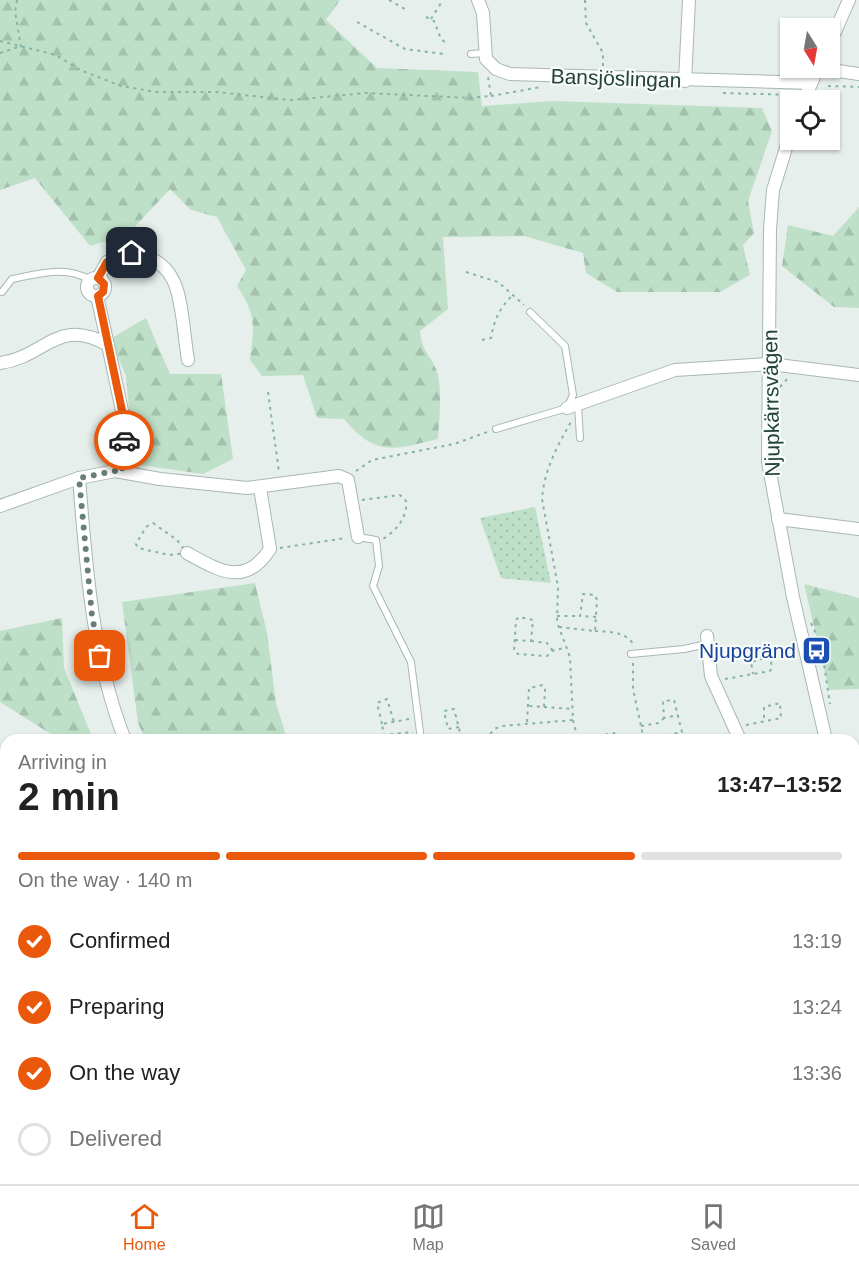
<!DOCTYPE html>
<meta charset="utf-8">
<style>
:root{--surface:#fff;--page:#f2f2f2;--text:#222;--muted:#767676;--line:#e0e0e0;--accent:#ea580c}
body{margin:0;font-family:Helvetica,sans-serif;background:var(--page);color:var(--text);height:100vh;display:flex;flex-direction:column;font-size:22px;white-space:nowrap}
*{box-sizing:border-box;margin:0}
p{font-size:20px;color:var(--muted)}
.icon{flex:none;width:33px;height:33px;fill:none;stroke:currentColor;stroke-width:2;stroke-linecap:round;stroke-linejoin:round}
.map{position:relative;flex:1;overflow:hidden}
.panel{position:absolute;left:0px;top:734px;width:860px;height:452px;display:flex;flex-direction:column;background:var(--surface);border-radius:18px 18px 0 0;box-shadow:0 2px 4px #0004}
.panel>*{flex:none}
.needle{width:39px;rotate:169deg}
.fabs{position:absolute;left:780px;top:18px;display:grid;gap:12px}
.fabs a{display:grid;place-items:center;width:60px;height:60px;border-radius:0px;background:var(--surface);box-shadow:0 2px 4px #0004;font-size:30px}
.pin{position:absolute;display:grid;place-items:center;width:51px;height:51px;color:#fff;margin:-26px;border-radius:12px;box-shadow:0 3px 9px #0006}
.courier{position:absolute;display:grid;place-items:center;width:60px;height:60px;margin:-30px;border:4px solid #ea580c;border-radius:50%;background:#fff;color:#222;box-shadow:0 2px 8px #0007}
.head em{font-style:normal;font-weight:700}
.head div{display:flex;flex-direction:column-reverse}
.head{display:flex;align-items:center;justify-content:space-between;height:102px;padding:0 18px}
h1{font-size:39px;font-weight:700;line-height:45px}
.bar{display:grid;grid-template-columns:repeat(4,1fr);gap:9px 6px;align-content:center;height:72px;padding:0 18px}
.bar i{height:8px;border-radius:4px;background:var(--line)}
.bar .current{background:var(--accent)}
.bar p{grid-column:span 4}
ol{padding:0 18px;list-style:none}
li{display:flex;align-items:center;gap:18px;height:66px}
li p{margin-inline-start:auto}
li .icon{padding:6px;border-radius:50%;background:var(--accent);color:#fff;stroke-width:4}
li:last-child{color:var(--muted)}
li i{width:33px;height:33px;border:3px solid var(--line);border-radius:50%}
.dock{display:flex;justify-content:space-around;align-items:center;height:84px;border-top:2px solid var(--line);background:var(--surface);font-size:16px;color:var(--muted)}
.dock a{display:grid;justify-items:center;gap:3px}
.dock .current{color:var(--accent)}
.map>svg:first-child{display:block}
.forest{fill:url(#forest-firs)}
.garden{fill:url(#garden-dots)}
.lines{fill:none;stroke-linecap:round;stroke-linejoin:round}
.service-casing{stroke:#a8b8b2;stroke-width:8}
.minor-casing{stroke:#a8b8b2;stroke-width:14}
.path{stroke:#86b3a5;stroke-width:2;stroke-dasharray:3 4.5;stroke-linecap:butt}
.service{stroke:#fff;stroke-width:6}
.minor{stroke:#fff;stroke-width:12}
.done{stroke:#687f78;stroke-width:6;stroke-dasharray:0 10.8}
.route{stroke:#ea580c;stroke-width:8}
.labels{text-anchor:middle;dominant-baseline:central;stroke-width:4.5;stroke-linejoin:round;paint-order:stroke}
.street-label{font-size:21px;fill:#24423a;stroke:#f7fbf9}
.transit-label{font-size:21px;fill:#164399;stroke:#f7fbf9;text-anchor:end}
</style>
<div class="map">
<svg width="859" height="1184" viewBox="0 0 859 1184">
<defs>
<pattern id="forest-firs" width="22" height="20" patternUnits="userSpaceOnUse" patternTransform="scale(1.5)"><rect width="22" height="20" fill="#bfe0c8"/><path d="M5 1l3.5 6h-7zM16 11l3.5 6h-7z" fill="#a4c1ad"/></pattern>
<pattern id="garden-dots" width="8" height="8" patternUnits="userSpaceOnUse" patternTransform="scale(1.5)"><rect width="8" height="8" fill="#bfe0c8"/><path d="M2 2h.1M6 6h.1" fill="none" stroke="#a4c1ad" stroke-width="1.8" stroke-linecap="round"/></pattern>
</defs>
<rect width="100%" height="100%" fill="#e6efeb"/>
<g class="forest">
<path d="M0 0H340L326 20 377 68 478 72 482 106 552 101 762 108 772 131 748 201 754 233 743 245 750 275 720 292H617L586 273 583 253 524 236 443 237 448 309 420 331C423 355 429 352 436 369 443 387 439 421 438 439 393 450 376 457 344 419L317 418 303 375 262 376 250 360C254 326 257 316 237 286L246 270 217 217 191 210 170 189 128 234 90 246 35 178 0 190Z"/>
<polygon points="859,207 859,308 834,307 782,266 788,225 833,236"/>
<polygon points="146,318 170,374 221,374 233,459 203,474 134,464 126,376 110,339"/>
<polygon points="255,583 267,633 276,703 287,739 145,739 138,723 122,602"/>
<polygon points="804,584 859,598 859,689 829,690"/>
<polygon points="62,618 64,668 93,739 57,738 0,702 0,631"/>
</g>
<polygon class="garden" points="535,507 551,583 501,578 480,518"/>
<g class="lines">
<defs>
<g id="service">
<polyline points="471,54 485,53"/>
<path d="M2 292 12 279C39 274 66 265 90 280"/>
<polyline points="578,405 580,438"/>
<polyline points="496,429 567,408 573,395 565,346 530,312"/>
<polyline points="358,537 376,540 379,566 373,586 411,662 421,740"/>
<polyline points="631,654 684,649 707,644"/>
<polyline points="0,1041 6,1034"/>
</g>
<g id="minor">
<polyline points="478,0 483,13 486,59 496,69 510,74 811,83"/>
<polyline points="830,43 849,0"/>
<polyline points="818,68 859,74"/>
<polyline points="685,81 689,0"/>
<polyline points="804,100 814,77"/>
<polyline points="790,135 773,190 770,229 768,462 793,597 826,740"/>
<path d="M98 278 107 262C132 249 161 254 174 282 183 302 184 338 188 360"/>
<circle cx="96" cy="287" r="9"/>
<polyline points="97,296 108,345"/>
<path d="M0 363C46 357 57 316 108 345L124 420 122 472"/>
<polyline points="567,408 675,370 770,364 859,375"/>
<path d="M79 478C86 567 92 656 125 740"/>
<polyline points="0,506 79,478 115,471 160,479 247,488 339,476 348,480 358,537"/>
<polyline points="778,519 859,529"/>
<path d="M187 553C218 570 245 588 270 549L260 488"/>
<polyline points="707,636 711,676 740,740"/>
<polyline points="0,760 6,765"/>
<polyline points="854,847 859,863"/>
<polyline points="854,998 859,996"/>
<polyline points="0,1006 6,1012"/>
<polyline points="29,1179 30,1184"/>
</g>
</defs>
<use href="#service" class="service-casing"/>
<use href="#minor" class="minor-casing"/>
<g class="path">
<polyline points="17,0 15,11 21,47"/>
<polyline points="389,0 405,9"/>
<polyline points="585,0 586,23 603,53 603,66"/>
<polyline points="426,17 434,21 441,39 446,43"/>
<polyline points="431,19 443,0"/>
<polyline points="357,22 405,49 444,54"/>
<polyline points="0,41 56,55 80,70 121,86 156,92 216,92 290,100 366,93 470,98 491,96 488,77"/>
<polyline points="0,53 18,47"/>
<polyline points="723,93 796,95"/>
<polyline points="491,96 541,87"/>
<polyline points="821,100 829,86 859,87"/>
<polyline points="466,272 498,282 524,305"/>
<path d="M482 340 491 338C494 320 500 307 513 295"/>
<polyline points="780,387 790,376"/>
<polyline points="268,392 279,472"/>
<polyline points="356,471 372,460 454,444 490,431"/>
<path d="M362 500 400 495 406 501C408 517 396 531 383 539"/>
<polygon points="153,523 177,540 187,553 169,555 138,548 136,544 146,527"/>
<polyline points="280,548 346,538"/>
<polyline points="557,616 580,616"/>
<polyline points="811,623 821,644 830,704"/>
<polyline points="559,627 595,631 597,600 595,595 583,594 580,616 596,617"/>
<path d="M595 631C610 632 625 631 634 645"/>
<polyline points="515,640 531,641 533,620 519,617 516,620 514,651 518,654 547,656 552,651 567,647"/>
<polyline points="531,641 547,643 553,651"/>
<polyline points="633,663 633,689 644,740"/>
<polyline points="725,679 770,671 772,667 770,657 751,662 753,674"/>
<polyline points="544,707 572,709"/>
<polyline points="409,719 382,724 384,735 413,732"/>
<polyline points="573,720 578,740"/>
<polyline points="527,722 529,688 543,685 545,689 544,707 528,706"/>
<polyline points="382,724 377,703 387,699 394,722"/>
<polyline points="746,725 781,718 780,703 764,707 764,721"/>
<polyline points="641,726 659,723 664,718"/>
<polyline points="459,727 448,729 444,711 454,709 462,740"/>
<path d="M486 740 494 729 502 726 573 720 570 657 557 622 558 587 542 499C544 471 557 446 571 422"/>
<polyline points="603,740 603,735 614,733 618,740"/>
<polyline points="645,740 682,732 674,700 663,701 664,718 678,715"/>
<polyline points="854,745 859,743"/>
<polyline points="0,815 6,820"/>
<polyline points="854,819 859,838"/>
<polyline points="0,893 6,897"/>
<polyline points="0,930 6,922"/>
<polyline points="0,935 6,938"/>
<polyline points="854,958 859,959"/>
<polyline points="854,1012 859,1011"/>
<polyline points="854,1053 859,1053"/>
<polyline points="854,1067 859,1067"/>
<polyline points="854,1083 859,1083"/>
<polyline points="0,1113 6,1112"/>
<polyline points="388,1179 411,1184"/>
<polyline points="670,1179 670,1184"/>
<polyline points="736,1179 737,1184"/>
<polyline points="208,1184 214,1179"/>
<polyline points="429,1184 430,1179"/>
<polyline points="597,1184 598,1179"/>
<polyline points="834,1184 835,1179"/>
</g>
<use href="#service" class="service"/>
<use href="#minor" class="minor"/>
</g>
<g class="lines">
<polyline class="done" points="100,656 92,616 79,478 115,471 122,472 124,440"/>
<polyline class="route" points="124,440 124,420 98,296 103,292 104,284 98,278 107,262 132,253"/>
</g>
<defs>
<symbol id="bus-square" viewBox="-11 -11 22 22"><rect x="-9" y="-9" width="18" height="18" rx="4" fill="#1a4fb4" stroke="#f7fbf9"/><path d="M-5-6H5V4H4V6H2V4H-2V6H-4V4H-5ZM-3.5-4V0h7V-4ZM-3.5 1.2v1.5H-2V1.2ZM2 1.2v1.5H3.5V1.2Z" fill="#fff"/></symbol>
</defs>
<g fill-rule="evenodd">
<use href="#bus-square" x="800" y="634" width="33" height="33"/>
</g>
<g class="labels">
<g class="street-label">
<text transform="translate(616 78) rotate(2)">Bansjöslingan</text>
<text transform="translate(771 403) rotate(-91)">Njupkärrsvägen</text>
</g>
<g class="transit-label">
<text x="796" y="650">Njupgränd</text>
</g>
</g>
</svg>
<div class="fabs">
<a><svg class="needle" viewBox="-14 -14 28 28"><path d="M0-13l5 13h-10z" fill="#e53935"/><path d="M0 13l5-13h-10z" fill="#767676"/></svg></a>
<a><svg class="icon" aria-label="locate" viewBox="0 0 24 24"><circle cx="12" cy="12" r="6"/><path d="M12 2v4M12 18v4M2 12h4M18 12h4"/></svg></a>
</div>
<div class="pin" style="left:100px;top:656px;background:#ea580c"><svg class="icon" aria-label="bag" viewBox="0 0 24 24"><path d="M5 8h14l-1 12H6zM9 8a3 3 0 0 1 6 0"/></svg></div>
<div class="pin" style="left:132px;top:253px;background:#1f2937"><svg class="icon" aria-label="home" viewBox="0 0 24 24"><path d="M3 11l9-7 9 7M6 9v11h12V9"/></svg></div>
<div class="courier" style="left:124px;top:440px"><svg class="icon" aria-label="car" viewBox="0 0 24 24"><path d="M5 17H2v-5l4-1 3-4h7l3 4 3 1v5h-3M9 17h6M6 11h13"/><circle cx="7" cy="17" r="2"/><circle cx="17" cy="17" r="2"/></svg></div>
<section class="panel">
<div class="head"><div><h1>2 min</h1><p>Arriving in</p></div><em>13:47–13:52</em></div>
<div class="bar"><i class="current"></i><i class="current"></i><i class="current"></i><i></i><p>On the way · 140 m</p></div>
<ol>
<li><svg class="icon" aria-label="check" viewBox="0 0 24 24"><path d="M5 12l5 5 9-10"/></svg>Confirmed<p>13:19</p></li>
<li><svg class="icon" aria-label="check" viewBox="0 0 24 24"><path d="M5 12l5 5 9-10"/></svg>Preparing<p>13:24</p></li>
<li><svg class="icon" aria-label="check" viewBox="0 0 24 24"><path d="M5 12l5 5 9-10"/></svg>On the way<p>13:36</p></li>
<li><i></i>Delivered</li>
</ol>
</section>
</div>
<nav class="dock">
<a class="current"><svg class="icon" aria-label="home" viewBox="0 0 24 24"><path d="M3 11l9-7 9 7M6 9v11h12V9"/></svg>Home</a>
<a><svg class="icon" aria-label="map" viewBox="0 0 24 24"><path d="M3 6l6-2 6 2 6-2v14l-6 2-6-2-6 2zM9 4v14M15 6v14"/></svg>Map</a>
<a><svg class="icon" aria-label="saved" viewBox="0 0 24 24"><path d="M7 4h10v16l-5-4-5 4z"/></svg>Saved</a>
</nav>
